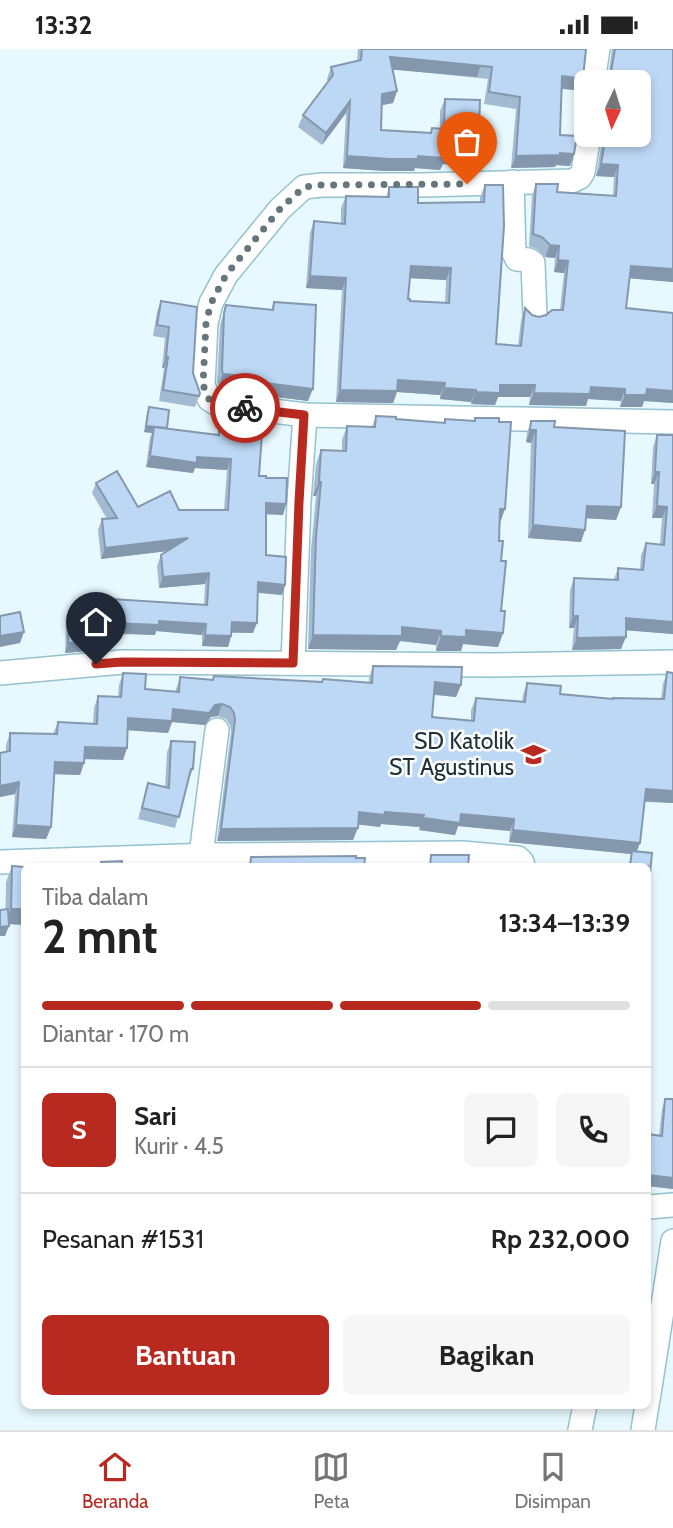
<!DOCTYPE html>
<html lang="id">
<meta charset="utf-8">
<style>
:root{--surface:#fff;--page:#f6f6f6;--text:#222;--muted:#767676;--line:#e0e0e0;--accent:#b82a1f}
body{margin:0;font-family:Cabin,sans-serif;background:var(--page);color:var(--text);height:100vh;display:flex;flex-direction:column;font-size:26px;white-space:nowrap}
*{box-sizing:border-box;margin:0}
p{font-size:23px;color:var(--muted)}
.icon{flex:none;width:38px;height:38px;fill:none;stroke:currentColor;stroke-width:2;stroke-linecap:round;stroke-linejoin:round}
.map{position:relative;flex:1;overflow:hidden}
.sheet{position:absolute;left:21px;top:814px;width:630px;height:546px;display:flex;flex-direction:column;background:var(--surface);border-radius:10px;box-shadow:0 4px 10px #0003}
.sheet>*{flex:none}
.needle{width:46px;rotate:184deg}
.fabs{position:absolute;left:574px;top:21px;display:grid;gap:14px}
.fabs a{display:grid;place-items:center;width:77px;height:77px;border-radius:10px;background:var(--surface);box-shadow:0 4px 10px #0003;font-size:35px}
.pin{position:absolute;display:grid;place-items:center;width:60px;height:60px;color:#fff;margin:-72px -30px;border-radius:50% 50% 50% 0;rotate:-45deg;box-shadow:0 0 7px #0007}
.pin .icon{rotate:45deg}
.courier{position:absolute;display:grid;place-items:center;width:70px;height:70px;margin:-35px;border:5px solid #b82a1f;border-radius:50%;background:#fff;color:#222;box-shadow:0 2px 9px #0007}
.overview em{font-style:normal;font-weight:800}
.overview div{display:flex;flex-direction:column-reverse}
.overview{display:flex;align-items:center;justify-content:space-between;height:119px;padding:0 21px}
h1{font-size:46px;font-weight:800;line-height:52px}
.bar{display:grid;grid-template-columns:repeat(4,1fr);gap:10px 7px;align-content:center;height:84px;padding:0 21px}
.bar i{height:9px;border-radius:5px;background:var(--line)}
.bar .active{background:var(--accent)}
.bar p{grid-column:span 4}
.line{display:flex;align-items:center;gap:18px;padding:0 21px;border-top:2px solid var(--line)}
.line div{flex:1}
.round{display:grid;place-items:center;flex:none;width:74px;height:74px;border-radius:10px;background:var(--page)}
.button{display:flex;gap:14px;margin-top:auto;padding:14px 21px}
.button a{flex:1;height:80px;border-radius:10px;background:var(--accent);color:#fff;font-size:28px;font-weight:800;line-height:80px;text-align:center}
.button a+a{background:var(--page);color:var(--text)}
.status{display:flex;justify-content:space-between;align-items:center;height:49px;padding:0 35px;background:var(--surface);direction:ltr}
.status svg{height:19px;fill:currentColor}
.dock{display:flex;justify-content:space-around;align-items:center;height:98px;border-top:2px solid var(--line);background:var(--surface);font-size:19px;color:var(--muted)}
.dock a{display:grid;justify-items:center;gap:4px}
.dock .active{color:var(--accent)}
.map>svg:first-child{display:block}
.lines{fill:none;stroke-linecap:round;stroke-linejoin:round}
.minor-casing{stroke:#96c1ce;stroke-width:26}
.minor{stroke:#fff;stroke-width:23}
.wall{fill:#a3bad3;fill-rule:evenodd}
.shaded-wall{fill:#8497ac}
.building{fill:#bdd8f5;stroke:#8497ac;stroke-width:2;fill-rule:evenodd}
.done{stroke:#65777c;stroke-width:7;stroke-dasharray:0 12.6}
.route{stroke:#b82a1f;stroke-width:9}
.labels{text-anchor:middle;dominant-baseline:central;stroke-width:5;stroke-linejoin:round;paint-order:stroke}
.poi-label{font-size:23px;fill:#1f3136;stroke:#fff;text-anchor:end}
</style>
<div class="status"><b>13:32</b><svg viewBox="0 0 49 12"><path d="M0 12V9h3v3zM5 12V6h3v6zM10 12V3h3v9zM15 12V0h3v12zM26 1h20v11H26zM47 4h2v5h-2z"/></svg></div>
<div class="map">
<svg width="673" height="1381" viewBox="0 0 673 1381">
<rect width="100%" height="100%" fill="#e7f9fe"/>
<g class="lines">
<defs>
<g id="minor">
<polyline points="593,33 598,0"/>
<polyline points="589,86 583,123 580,128 572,132 422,136 322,136 304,138 280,160 226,226 211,254 206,274 203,336 209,350 217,355 305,366 673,373"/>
<polyline points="512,133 514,204 517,210 529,211 533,214 535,266"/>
<polyline points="293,614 299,453 305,366"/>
<polyline points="0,624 122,613 492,616 673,613"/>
<polyline points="201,806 217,681"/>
<polyline points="0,813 211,806 463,804 518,809 522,813 523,817"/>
<polyline points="648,1158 673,1156"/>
<polyline points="648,1351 673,1192"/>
<polyline points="580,1381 585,1356"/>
<polyline points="643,1381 647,1356"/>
</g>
</defs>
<use href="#minor" class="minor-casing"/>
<use href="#minor" class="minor"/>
</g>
<g class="wall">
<polygon points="358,0 586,0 584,19 584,25 587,30 583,42 562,40 560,86 570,117 556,116 555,118 511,119 516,60 484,55 488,30 392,20 397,42 393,54 382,56 381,81 430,84 432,79 440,80 440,62 445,50 478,105 473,117 443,115 440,121 415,119 414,122 385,122 343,119 346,64 322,96 298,78 303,66 328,33 327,30 331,18 357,12"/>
<path d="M612 0H673V233L629 229 626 259 673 264V354L644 352 642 358H620L621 352 588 350 586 357 529 356 530 348H498L495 356 471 355V353L440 350V346L397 343 393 354 336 353 342 241 306 239 310 184 314 172 341 174V159L346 147 386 148 389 138 418 154 480 153V148L485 136 496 295 518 297 521 271 525 259 532 266 539 268 560 261 564 224 554 223 555 209 545 208 537 200 529 197 532 147 536 135 557 143 613 147 614 128 596 127 603 86H639L608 30ZM410 229 446 231 445 254 410 252 408 250Z"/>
<polygon points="161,252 193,324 199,347 195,358 159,352 164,319 162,319 165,289 153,287 157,263"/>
<polygon points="274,253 308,352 252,345 252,340 219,337 217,333 220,276 226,256 271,261"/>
<polygon points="149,358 167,379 218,386 219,382 228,383 229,371 233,360 255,385 259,427 266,429 286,455 283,466 266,465 266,506 285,536 282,546 257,544 253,584 232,584 228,598 202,597 202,586 156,582 155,586 114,585 110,600 65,604 66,576 70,565 81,565 85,555 204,556 205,535 159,539 157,517 161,506 168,502 101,510 98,481 102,470 107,470 92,444 96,434 138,458 179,461 224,461 227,421 195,419 193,424 146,418 150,388 152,384 144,383 147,364"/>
<polygon points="376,367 396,370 444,374 445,370 474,372 475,369 500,474 499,492 501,512 501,562 503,584 498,598 463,595 461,602 436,602 436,596 400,592 396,601 308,600 311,501 316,447 313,447 316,415 321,401 342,402 342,391 347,377 372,378"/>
<polygon points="531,372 554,378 621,458 616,471 586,469 581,493 528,489 531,394 526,393 527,384"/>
<polygon points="657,386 673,386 673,585 626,581 621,600 572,601 574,579 569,579 570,541 574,529 614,530 618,519 640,521 641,506 646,494 660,495 662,469 652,469 654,435 651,435 653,398"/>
<polygon points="373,617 462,618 461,636 456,648 434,646 432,668 471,671 471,661 476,649 522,653 523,646 527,634 561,637 560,645 612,650 613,649 661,650 663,635 667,623 673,624 673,754 645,753 640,794 637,802 652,804 650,825 648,831 648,817 629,817 631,805 509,793 510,782 458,777 455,786 419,781 420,778 381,775 380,778 358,775 353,791 217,792 231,683 230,676 226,670 218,667 211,668 205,676 172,673 168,684 128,681 127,699 123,711 84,710 84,714 80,726 54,725 51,778 46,790 12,788 15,745 0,748 0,704 6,703 6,696 10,684 53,685 58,673 93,675 94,659 98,647 118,648 119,636 123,624 146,625 145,640 175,643 180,628 212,631 214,627 322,633 323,630 369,634 369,629"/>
<polygon points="171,692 193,720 188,731 175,779 138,770 148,734 165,738 167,703"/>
<polygon points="12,817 24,818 5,887 6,833"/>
<polygon points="665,1050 673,1050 673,1140 648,1137 659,1087 662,1060"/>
</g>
<g class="shaded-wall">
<polygon points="390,8 481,16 477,28 385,20"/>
<polygon points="562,27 587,30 583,42 558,39"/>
<polygon points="397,42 393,54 378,57 382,45"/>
<polygon points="350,52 346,64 322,96 326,84"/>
<polygon points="445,103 478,105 473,117 443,115 440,121 415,119 414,122 385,122 343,119 347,107 418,107"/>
<polygon points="560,104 574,105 570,117 556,116 555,118 511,119 516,107"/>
<polygon points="601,115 618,116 614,128 596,127"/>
<polygon points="550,196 559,197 555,209 545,208"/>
<polygon points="558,211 568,212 564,224 554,223"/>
<polygon points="411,217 451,219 446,231 406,229"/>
<polygon points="631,217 673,220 673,233 626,229"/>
<polygon points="310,227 346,229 342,241 306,239"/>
<polygon points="166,308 168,308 164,319 162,319"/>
<polygon points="223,325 257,328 252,340 219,337"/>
<polygon points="398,331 445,334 440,346 397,343 393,354 336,353 340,341"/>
<polygon points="257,333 313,340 308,352 252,345"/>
<polygon points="500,336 535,336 530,348 498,348 495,356 471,355 476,343"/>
<polygon points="591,338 625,340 621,352 588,350 586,357 529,356 534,344"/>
<polygon points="444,339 476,341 471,353 440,350"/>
<polygon points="647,340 673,342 673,354 644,352 642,358 620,358 625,346"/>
<polygon points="146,377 154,378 152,384 144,383"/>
<polygon points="530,381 536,381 531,394 526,393"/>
<polygon points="150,407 197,408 231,410 227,421 195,419 193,424 146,418"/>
<polygon points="655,423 659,423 654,435 651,435"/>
<polygon points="319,433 321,433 316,447 313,447"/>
<polygon points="266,454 286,455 283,466 262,465"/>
<polygon points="587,457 621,458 616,471 583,469"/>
<polygon points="657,457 667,458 662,469 652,469"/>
<polygon points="500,460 505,460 500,474"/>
<polygon points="533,476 585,481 581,493 528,489"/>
<polygon points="188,489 184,500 101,510 105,499"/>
<polygon points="209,524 205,535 159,539 163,528"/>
<polygon points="258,533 285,536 282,546 254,543"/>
<polygon points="573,567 578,567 574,579 569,579"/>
<polygon points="626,569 673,573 673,585 622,581"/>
<polygon points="159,572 206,575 202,586 156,582 155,586 110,584 114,574"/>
<polygon points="232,573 257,574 253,584 228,583"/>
<polygon points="402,578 441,582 436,596 400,592 396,601 308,600 313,586"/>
<polygon points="466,581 503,584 498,598 463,595 461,602 436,602 441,587"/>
<polygon points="24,583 20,594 0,598 0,587"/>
<polygon points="205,586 231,587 228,598 202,597"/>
<polygon points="626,588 621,600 572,601 577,589"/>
<polygon points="114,590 110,600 65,604 68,594"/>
<polygon points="435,633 461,636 456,648 430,645"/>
<polygon points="222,655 218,667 211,668 205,676 172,673 168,684 124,681 128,669 173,660"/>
<polygon points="85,698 127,699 123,711 81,710"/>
<polygon points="55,713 84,714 80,726 50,725"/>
<polygon points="19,733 15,745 0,748 0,737"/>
<polygon points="646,740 673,742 673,754 642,752"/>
<polygon points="359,763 385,763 424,766 420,778 381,775 380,778 354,775"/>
<polygon points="461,765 514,770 510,782 458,777 455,786 419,781 423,769"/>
<polygon points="16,776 51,778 46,790 12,788"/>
<polygon points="358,779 353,791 217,792 221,780"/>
<polygon points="513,781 640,794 635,806 632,802 631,805 509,793"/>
<polygon points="11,860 24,860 24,876 5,875"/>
<polygon points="9,877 5,887 0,887 0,878"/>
<polygon points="648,1126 673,1129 673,1140 648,1137"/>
</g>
<g class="building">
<polygon points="362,0 586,0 584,19 584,25 587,30 562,27 560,86 577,87 574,105 560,104 560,106 516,107 520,48 489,43 492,18 390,8 397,42 382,45 381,81 431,84 432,79 444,80 445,50 480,51 478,105 445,103 445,109 418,107 418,110 390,110 347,107 350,52 326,84 303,66 333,26 331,18 361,11"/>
<path d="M615 0H673V220L631 217 626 259 673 264V342L647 340 646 346H625V340L591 338 590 345 534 344 535 336H500V344L476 343V341L444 339 445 334 398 331 397 342 340 341 346 229 310 227 314 172 345 175 346 147 389 148V138H418V154L484 153 485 136H503L504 177 496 295 521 297 525 259 532 266 539 268 546 266 552 261H563L568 212 558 211 559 197 550 196 542 188 533 185 536 135H558L557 143 616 147 618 116 601 115 606 86H639V33H604L608 30 611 23ZM411 217 451 219 449 254 410 252V250H408Z"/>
<polygon points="161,252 197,258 193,324 200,344 199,347 163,341 168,308 166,308 169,278 157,276"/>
<polygon points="274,253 316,256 313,340 257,333 257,328 223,325 222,321 224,264 226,256 273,261"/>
<polygon points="149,358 169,361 167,379 146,377"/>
<polygon points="233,360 257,363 255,385 262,385 259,427 266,427 266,429 287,429 286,455 266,454 266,506 286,508 285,536 258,533 257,574 232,573 231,587 205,586 206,575 159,572 159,576 114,574 114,590 68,594 70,565 84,565 85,555 95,549 207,556 209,524 163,528 161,506 188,489 105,499 102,470 117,469 96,434 117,422 138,458 170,442 179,461 228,461 231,410 197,408 197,414 150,407 154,378 219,386 219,382 231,383"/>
<polygon points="376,367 396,368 396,370 445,374 445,370 475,372 475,369 499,369 499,373 511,373 505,460 500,460 499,492 503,492 501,512 506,512 501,562 505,562 503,584 466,581 466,588 441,587 441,582 402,578 402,587 313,586 316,487 321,433 319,433 321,401 346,402 347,377 375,378"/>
<polygon points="531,372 555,372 554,378 625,382 621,458 587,457 585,481 533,476 536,381 530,381"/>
<polygon points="657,386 673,386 673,573 626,569 626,588 577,589 578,567 573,567 574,529 618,531 618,519 643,521 646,494 664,496 667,458 657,457 659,423 655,423"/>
<polygon points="20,563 24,583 0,587 0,567"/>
<polygon points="373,617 462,618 461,636 435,633 432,668 474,672 476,649 525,653 527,634 561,637 560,645 613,650 613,649 664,650 667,623 673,624 673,742 646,740 640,794 513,781 514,770 461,765 460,774 423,769 424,766 385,763 384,766 359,763 358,779 221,780 235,671 234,664 230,658 222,655 215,656 209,664 173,660 172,672 128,669 127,699 85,698 84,714 55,713 51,778 16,776 19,733 0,737 0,704 10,702 10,684 57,685 58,673 97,675 98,647 121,648 123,624 146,625 145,640 179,643 180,628 213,631 214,627 322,633 323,630 372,634"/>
<polygon points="171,692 195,693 193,720 191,720 179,768 142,759 148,734 169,739"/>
<polygon points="632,802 652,804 650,825 648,825 648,817 630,817"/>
<polygon points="431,806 469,806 468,817 430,817"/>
<polygon points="356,807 356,809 365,809 364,817 250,817 251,808"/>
<polygon points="122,812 121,817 100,817 101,813"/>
<polygon points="12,817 24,818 24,860 11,860"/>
<polygon points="8,860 9,877 0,878 0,861"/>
<polygon points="665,1050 673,1050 673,1129 648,1126 648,1085 662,1087"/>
</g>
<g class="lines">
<polyline class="done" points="245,359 217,355 209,350 203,336 206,274 211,254 226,226 280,160 304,138 322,136 467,135"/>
<polyline class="route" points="96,615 122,613 293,614 299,453 304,366 245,359"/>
</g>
<defs>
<symbol id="school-bare" viewBox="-9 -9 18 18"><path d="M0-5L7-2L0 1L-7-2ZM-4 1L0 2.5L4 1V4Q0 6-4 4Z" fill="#b82a1f" stroke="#fff" stroke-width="2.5" paint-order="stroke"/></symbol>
</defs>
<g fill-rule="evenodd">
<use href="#school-bare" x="516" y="688" width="35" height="35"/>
</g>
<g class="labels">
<g class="poi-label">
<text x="514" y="692">SD Katolik<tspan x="514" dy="26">ST Agustinus</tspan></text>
</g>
</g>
</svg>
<div class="fabs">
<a><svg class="needle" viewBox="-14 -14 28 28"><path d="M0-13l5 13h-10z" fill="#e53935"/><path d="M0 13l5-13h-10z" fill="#767676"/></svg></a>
</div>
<div class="pin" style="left:467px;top:135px;background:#ea580c"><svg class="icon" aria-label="bag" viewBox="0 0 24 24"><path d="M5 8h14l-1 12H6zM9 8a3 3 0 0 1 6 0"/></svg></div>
<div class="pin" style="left:96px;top:615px;background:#1f2937"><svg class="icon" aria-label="home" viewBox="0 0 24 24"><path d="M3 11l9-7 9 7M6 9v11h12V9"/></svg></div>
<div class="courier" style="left:245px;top:359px"><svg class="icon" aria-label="bike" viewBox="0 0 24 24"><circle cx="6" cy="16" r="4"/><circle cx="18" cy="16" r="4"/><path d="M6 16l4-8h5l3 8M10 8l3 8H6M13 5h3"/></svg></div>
<section class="sheet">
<div class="overview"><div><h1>2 mnt</h1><p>Tiba dalam</p></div><em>13:34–13:39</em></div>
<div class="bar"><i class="active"></i><i class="active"></i><i class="active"></i><i></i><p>Diantar · 170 m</p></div>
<div class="line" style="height:126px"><b class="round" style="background:var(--accent);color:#fff">S</b><div><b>Sari</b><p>Kurir · 4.5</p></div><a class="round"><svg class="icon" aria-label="chat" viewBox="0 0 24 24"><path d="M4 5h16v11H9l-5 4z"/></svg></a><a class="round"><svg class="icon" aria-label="phone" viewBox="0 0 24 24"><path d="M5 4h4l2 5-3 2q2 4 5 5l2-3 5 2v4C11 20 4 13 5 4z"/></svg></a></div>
<div class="line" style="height:91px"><div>Pesanan #1531</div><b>Rp 232,000</b></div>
<div class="button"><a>Bantuan</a><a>Bagikan</a></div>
</section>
</div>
<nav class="dock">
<a class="active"><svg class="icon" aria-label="home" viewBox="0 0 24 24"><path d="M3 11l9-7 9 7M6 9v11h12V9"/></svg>Beranda</a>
<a><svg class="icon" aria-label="map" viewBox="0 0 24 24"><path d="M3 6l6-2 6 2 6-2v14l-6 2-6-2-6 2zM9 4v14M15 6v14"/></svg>Peta</a>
<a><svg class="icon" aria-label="saved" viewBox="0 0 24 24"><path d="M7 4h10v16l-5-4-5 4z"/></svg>Disimpan</a>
</nav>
